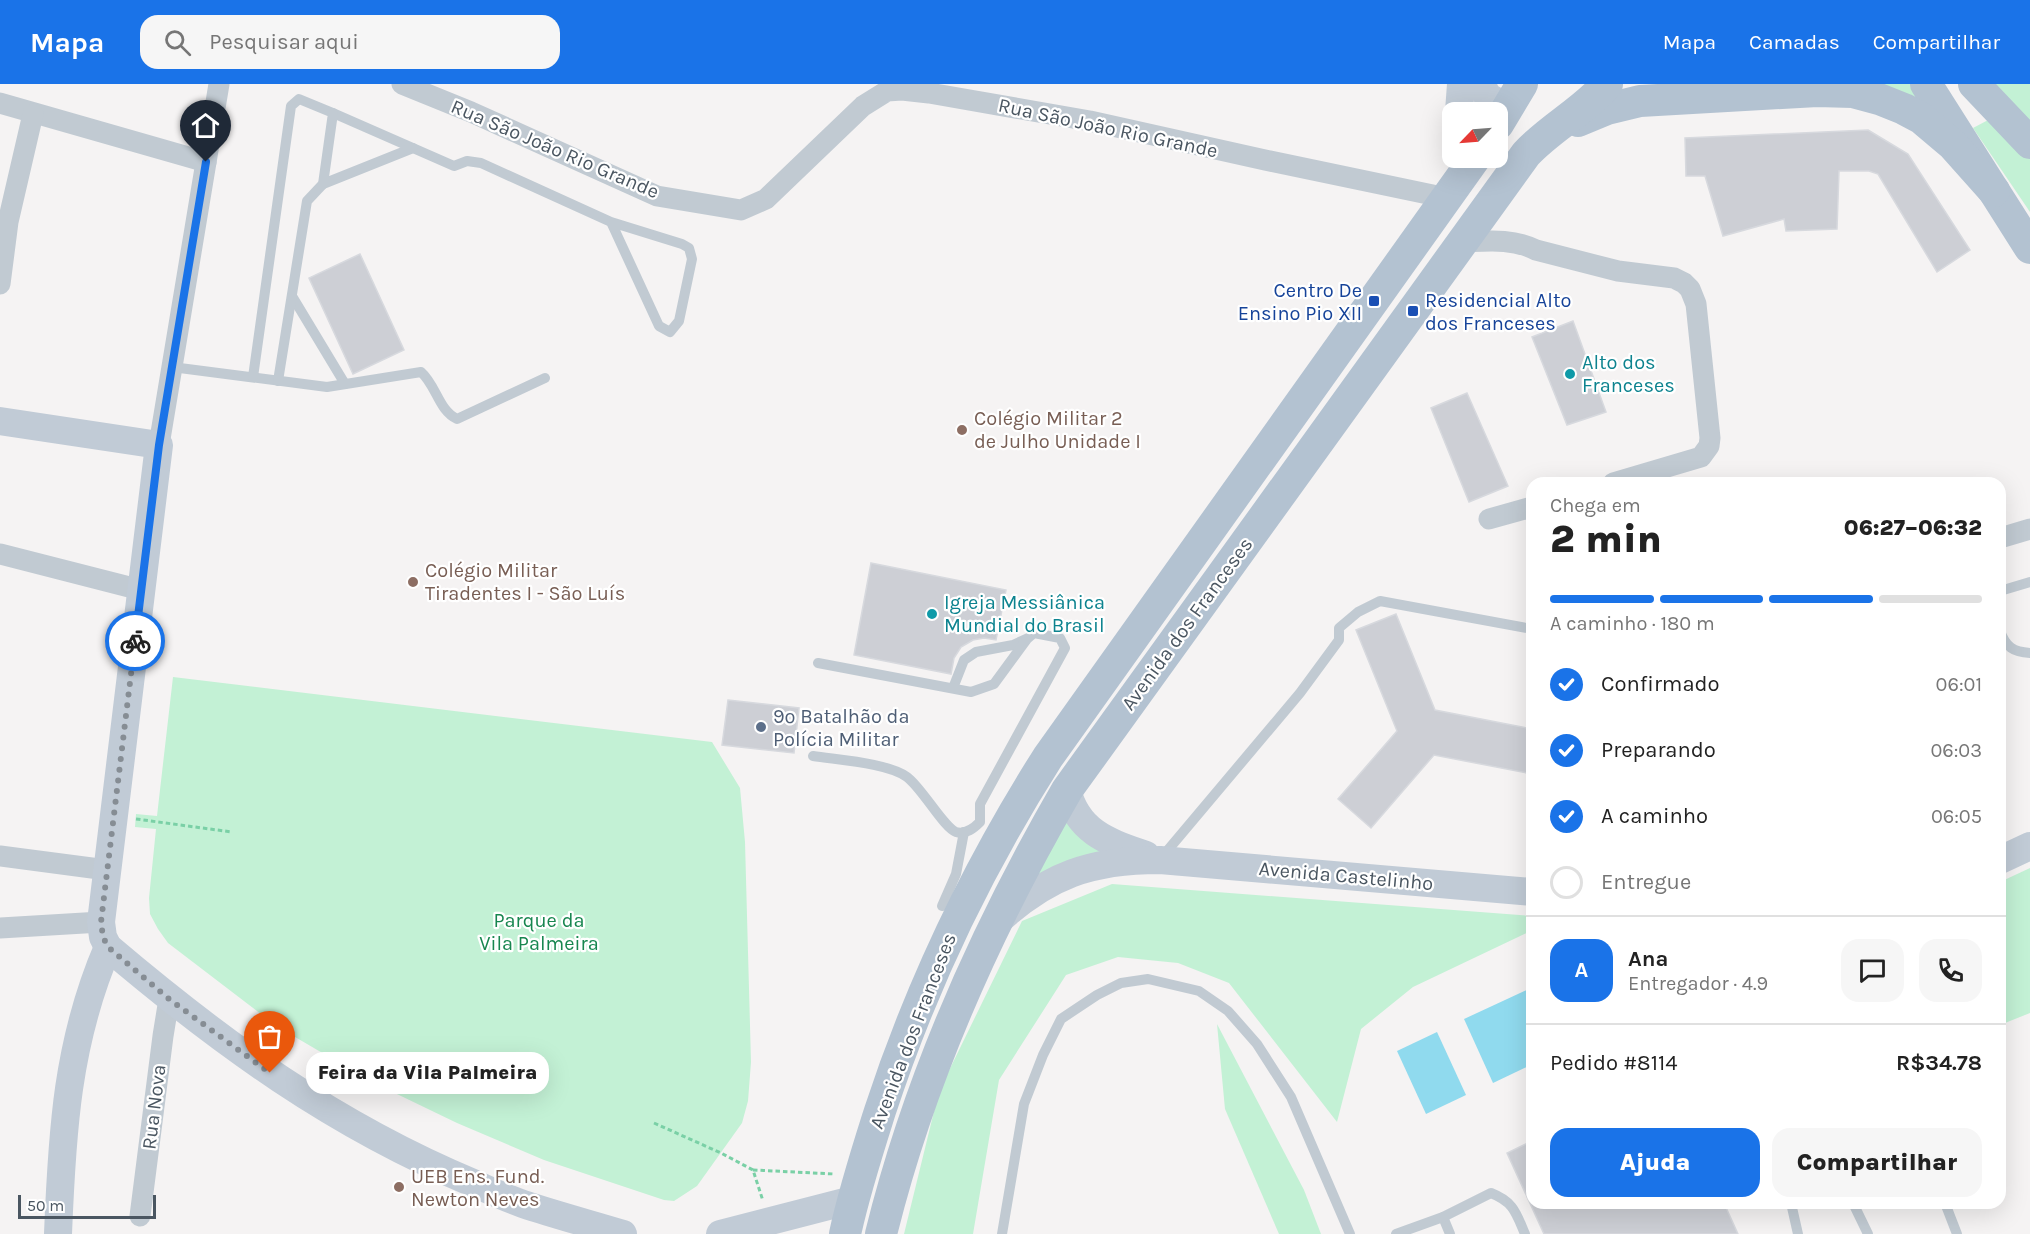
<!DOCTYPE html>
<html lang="pt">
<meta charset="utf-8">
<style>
:root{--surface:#fff;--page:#f6f6f6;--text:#222;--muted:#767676;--line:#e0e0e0;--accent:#1a73e8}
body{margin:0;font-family:Karla,sans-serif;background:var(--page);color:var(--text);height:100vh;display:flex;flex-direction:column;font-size:22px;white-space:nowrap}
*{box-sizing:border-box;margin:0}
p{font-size:20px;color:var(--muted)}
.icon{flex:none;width:33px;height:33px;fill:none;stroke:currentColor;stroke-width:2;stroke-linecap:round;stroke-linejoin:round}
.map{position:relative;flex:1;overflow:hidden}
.side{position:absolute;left:1526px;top:393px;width:480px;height:732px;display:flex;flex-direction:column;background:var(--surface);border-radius:18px;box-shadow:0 6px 24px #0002}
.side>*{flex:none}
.needle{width:39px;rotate:245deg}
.fabs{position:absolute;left:1442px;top:18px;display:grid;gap:12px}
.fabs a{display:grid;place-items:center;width:66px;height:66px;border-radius:12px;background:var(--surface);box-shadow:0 6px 24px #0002;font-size:30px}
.scale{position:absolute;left:18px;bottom:15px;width:138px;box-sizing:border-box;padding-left:6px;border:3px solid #4a5661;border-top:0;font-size:16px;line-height:21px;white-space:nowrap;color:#4a5661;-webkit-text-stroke:4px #fff;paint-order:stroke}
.pin{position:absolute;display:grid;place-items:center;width:51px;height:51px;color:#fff;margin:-62px -26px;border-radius:50% 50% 50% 0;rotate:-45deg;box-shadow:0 0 6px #0007}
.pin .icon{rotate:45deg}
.courier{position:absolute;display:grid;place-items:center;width:60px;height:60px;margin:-30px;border:4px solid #1a73e8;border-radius:50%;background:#fff;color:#222;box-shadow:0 2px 8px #0007}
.bubble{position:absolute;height:42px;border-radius:18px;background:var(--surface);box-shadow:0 6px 24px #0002;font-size:20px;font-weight:800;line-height:42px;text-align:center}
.overview em{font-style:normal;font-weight:800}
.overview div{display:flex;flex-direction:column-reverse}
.overview{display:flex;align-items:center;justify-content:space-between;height:102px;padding:0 24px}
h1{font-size:39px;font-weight:800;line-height:45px}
.bar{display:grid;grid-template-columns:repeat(4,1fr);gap:9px 6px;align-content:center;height:72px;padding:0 24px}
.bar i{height:8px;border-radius:4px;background:var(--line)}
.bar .selected{background:var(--accent)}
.bar p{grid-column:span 4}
.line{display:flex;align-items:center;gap:15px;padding:0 24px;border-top:2px solid var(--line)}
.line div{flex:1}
.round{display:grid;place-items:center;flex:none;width:63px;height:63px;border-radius:18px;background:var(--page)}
ol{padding:0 24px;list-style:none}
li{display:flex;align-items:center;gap:18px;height:66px}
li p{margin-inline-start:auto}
li .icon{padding:6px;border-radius:50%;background:var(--accent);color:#fff;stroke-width:4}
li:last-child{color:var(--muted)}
li i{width:33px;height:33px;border:3px solid var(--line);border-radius:50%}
.button{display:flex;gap:12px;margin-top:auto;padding:12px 24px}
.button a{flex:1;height:69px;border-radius:18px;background:var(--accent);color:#fff;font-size:24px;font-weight:800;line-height:69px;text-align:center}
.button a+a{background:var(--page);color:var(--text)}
header{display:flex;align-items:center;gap:36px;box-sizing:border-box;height:84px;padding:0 30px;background:var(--accent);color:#fff}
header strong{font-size:28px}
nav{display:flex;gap:33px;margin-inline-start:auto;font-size:21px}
.search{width:420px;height:54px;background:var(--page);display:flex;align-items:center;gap:15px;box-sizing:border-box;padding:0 21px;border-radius:18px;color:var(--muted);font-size:22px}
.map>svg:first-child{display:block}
.green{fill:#c3f1d5}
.water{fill:#90daee}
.building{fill:#cdcfd5;stroke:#d7d9de;stroke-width:1.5}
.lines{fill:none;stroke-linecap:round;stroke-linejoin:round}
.path{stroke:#7ad0a6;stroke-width:3;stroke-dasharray:4.5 3;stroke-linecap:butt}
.lane{stroke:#c1cad2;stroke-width:10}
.street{stroke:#c1cad2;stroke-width:21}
.secondary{stroke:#c1cbd6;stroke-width:28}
.primary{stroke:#b3c2d1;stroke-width:32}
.done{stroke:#868d94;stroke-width:6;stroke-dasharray:0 10.8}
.route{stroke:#1a73e8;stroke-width:8}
.transit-dot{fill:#1a4fb4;stroke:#fff;stroke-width:2}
.culture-dot{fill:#0f9aa8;stroke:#fff;stroke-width:2}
.education-dot{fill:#8d6e63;stroke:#fff;stroke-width:2}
.service-dot{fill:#5c6f8a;stroke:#fff;stroke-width:2}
.labels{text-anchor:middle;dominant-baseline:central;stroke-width:4.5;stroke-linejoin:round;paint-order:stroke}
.street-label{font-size:20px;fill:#4a5661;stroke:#fff}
.transit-label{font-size:20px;fill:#164399;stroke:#fff;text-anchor:end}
.culture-label{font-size:20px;fill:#0d838f;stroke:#fff;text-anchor:start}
.education-label{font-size:20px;fill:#785e54;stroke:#fff;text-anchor:start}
.service-label{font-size:20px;fill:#4e5e75;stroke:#fff;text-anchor:start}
.park-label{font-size:20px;fill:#17864f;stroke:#fff}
</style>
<header>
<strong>Mapa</strong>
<div class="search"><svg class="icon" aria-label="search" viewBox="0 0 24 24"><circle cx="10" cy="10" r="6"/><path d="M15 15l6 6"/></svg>Pesquisar aqui</div>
<nav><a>Mapa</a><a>Camadas</a><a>Compartilhar</a></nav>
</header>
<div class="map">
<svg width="2030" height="1150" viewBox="0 0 2030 1150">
<rect width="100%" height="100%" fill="#f5f3f3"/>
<g class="green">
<polygon points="1855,0 1915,0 1933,27"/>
<polygon points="1994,0 2030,0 2030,37"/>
<polygon points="1990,35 2030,70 2030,128 1973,44"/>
<polygon points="173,593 712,658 740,704 745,758 751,978 748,1017 742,1039 697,1102 674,1117 664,1116 544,1076 457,1039 372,998 278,943 168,859 158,845 150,830 149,814 156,745 135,743 136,730 157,732"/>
<polygon points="1067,737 1114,769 1033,794"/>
<polygon points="2030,784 2030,929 2000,941 2000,798"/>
<polygon points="1112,800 1531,832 1531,847 1413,903 1361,945 1337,1038 1229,899 1178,879 1118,873 1066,891 999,996 973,1150 904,1150 939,1007 1022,837"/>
<polygon points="1217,940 1304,1106 1321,1150 1279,1150 1225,1025"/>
</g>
<g class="water">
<polygon points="1531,904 1531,981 1493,999 1464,935"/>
<polygon points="1437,948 1466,1011 1426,1030 1397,967"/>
</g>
<g class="building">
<polygon points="1868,46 1908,70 1970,166 1937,188 1878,90 1869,87 1839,87 1837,145 1786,147 1784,135 1723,152 1705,92 1686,92 1685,54"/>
<polygon points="360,170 404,266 353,290 309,194"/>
<polygon points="1573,237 1606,328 1567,341 1532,253"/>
<polygon points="1467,309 1508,402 1469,418 1431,324"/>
<polygon points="871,479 1006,506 996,556 984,554 973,556 961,563 954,574 951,590 854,571"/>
<polygon points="1396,530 1435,626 1532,645 1532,690 1434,671 1371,744 1338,715 1397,647 1356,546"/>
<polygon points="728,616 799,624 794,669 722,661"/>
<polygon points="1532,1057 1532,1119 1724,1119 1738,1150 1544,1150 1507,1069"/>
</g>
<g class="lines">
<g class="path">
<polyline points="136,735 232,748"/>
<polyline points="654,1039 721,1069 753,1086 763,1117"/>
<polyline points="753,1086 835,1090"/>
</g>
<g class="lane">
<polyline points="333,29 454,82 467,77 481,79 611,138 682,160 689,164 692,175 679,237 670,248 659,242 611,138"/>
<polyline points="323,100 413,64"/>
<polyline points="292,212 345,300"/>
<path d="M172 283 327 303 421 288C436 301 439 327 457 335L545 294"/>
<polyline points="253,293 291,22 299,15 333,29 323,100 307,117 278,297"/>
<polyline points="2000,507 2030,498"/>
<path d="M2000 547C2006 563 2013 568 2030 569"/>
<polyline points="953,604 964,576 976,568 1013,561 1026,555"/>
<path d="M813 672C838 676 888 679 907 693 922 704 944 744 956 748 966 751 974 744 980 738V720L1065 564 1060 554 1034 549 1027 555 994 600 971 608 818 579"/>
<polyline points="1162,773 1300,609 1339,556 1339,544 1358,528 1380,517 1532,545"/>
<polyline points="942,822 956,790 964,748"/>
<polyline points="1791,1119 1798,1150"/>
<polyline points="1853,1119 1868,1150"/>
<polyline points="1945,1119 1957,1150"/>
<polyline points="1443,1133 1450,1150"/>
<polyline points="1002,1150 1024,1020 1043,971 1061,935 1097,911 1121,899 1148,895 1199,907 1228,927 1257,960 1291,1013 1350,1150"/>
<path d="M1396 1150 1443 1133 1491 1109C1514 1118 1516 1129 1525 1150"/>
</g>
<g class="street">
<polyline points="402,0 471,28 657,112 741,126 766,115 863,22 887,7 902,6 929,9 1090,37 1265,76 1447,114"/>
<polyline points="0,19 206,78"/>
<path d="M1463 158C1488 157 1512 154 1536 166L1618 187 1674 194 1684 199 1690 205 1696 220 1710 354 1709 362 1701 373 1613 399"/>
<polyline points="0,200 8,138 33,30"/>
<polyline points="159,361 219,0"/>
<polyline points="1489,435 1532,423"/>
<polyline points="2000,454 2030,445"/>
<polyline points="0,470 141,506"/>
<polyline points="0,772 107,786"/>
<polyline points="0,844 101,838"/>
<polyline points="140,1132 163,952 169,915"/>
</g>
<g class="secondary">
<polyline points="1482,0 1487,12 1496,17"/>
<polyline points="1459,28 1461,0"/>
<path d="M0 337 159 361 101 838 103 853 108 863C221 959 334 1041 473 1099 489 1106 506 1114 523 1120 556 1131 590 1140 623 1150"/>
<path d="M1067 706C1078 749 1109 758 1146 771"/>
<polyline points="2000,776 2030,762"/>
<path d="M997 838C1048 791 1091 776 1160 776L1532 808"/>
<path d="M58 1150C62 1048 67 958 108 863"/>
<polyline points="720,1150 852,1116"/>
</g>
<g class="primary">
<polyline points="1926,0 2030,164"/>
<polyline points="1974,0 2030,59"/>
<polyline points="1578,37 1607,25 1640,17 1817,7 1853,8 1879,15 1904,25 1921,34 1953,61 1994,107"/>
<polyline points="1498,40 1522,0"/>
<path d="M845 1150C854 1108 867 1068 880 1027 921 902 978 783 1048 673L1475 74"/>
<path d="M881 1150C920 992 986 846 1067 706L1526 70C1550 44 1584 27 1607 0"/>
</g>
</g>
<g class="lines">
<polyline class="done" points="135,557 101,838 103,853 108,863 169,915 270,989"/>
<polyline class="route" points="135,557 159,361 206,78"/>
</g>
<g class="transit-dot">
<rect x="1368" y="211" width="12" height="12" rx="3"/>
<rect x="1407" y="221" width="12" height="12" rx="3"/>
</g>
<g class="culture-dot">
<circle cx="1570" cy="290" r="6"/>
<circle cx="932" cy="530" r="6"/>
</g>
<g class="education-dot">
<circle cx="962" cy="346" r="6"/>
<circle cx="413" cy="498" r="6"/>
<circle cx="399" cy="1103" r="6"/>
</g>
<circle class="service-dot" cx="761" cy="643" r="6"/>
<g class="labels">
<g class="street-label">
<text transform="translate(1108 44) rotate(12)">Rua São João Rio Grande</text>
<text transform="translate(555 65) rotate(23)">Rua São João Rio Grande</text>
<text transform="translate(1187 540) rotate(-54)">Avenida dos Franceses</text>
<text transform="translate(1346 792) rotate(5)">Avenida Castelinho</text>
<text transform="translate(913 947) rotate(-69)">Avenida dos Franceses</text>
<text transform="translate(154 1023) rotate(-83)">Rua Nova</text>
</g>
<g class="transit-label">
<text x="1362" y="206">Centro De<tspan x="1362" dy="23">Ensino Pio XII</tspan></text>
<text x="1425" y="216" text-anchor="start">Residencial Alto<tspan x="1425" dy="23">dos Franceses</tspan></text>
</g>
<g class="culture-label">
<text x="1582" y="278">Alto dos<tspan x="1582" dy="23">Franceses</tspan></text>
<text x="944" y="518">Igreja Messiânica<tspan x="944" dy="23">Mundial do Brasil</tspan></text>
</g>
<g class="education-label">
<text x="974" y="334">Colégio Militar 2<tspan x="974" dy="23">de Julho Unidade I</tspan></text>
<text x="425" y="486">Colégio Militar<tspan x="425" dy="23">Tiradentes I - São Luís</tspan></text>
<text x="411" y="1092">UEB Ens. Fund.<tspan x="411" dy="23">Newton Neves</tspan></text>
</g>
<g class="service-label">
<text x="773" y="632">9º Batalhão da<tspan x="773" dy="23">Polícia Militar</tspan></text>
</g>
<g class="park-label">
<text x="539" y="836">Parque da<tspan x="539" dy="23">Vila Palmeira</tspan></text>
</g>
</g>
</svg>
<div class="fabs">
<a><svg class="needle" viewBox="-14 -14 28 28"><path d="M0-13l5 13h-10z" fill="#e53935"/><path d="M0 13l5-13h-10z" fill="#767676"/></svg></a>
</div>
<div class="scale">50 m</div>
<div class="pin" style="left:270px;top:989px;background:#ea580c"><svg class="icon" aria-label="bag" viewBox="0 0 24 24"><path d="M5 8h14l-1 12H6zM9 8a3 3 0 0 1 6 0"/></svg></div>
<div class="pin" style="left:206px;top:78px;background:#1f2937"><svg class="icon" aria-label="home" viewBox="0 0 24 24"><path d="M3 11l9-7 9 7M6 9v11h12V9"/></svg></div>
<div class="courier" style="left:135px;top:557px"><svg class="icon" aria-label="bike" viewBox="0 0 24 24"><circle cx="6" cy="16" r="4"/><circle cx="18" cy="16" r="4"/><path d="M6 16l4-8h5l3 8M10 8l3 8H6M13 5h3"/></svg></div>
<div class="bubble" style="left:306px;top:968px;width:243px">Feira da Vila Palmeira</div>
<section class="side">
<div class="overview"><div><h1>2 min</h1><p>Chega em</p></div><em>06:27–06:32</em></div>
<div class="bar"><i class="selected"></i><i class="selected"></i><i class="selected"></i><i></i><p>A caminho · 180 m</p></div>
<ol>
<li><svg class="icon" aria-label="check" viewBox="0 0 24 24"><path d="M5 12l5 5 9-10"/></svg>Confirmado<p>06:01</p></li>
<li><svg class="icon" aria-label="check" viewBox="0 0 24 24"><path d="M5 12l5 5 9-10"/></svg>Preparando<p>06:03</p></li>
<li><svg class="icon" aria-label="check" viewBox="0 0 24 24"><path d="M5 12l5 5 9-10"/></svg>A caminho<p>06:05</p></li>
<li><i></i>Entregue</li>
</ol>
<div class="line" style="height:108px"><b class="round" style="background:var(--accent);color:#fff">A</b><div><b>Ana</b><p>Entregador · 4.9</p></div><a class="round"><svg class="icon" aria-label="chat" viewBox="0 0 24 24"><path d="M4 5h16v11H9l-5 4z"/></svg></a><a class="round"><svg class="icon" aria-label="phone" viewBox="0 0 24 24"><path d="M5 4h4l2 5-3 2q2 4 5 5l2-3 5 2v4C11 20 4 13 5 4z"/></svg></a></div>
<div class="line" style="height:78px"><div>Pedido #8114</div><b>R$34.78</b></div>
<div class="button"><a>Ajuda</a><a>Compartilhar</a></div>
</section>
</div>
